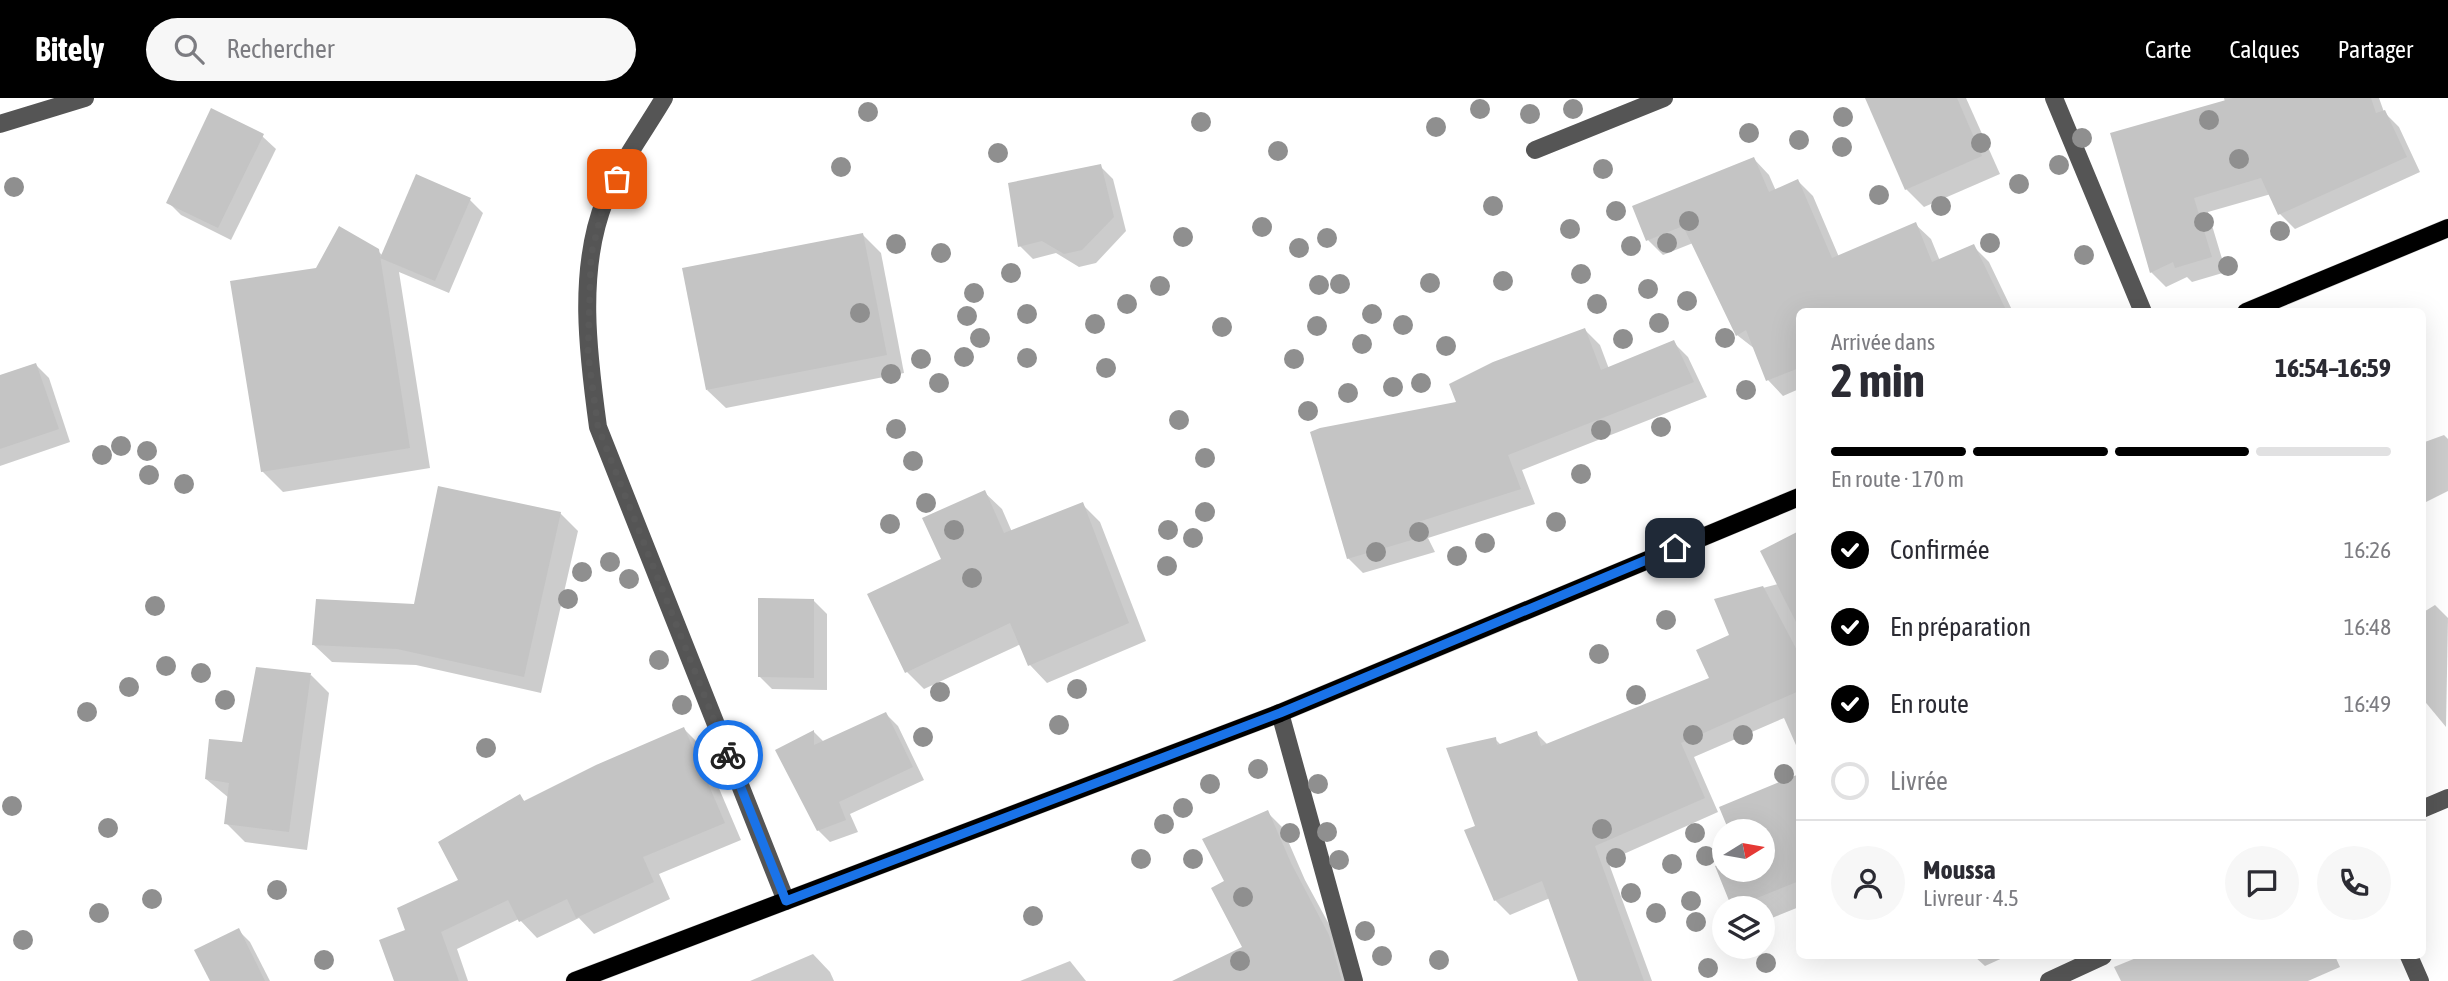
<!DOCTYPE html>
<html lang="fr">
<meta charset="utf-8">
<style>
:root{--surface:#fff;--page:#f7f7f7;--text:#2b2b33;--muted:#7c7c81;--line:#e1e1e2;--accent:#000}
body{margin:0;font-family:"Asap Condensed",sans-serif;background:var(--page);color:var(--text);height:100vh;display:flex;flex-direction:column;font-size:26px;white-space:nowrap}
*{box-sizing:border-box;margin:0}
p{font-size:23px;color:var(--muted)}
.icon{flex:none;width:38px;height:38px;fill:none;stroke:currentColor;stroke-width:2;stroke-linecap:round;stroke-linejoin:round}
.map{position:relative;flex:1;overflow:hidden}
.drawer{position:absolute;left:1796px;top:210px;width:630px;height:651px;display:flex;flex-direction:column;background:var(--surface);border-radius:10px;box-shadow:0 7px 28px #0002}
.drawer>*{flex:none}
.needle{width:46px;rotate:79deg}
.fabs{position:absolute;left:1712px;top:721px;display:grid;gap:14px}
.fabs a{display:grid;place-items:center;width:63px;height:63px;border-radius:50%;background:var(--surface);box-shadow:0 7px 28px #0002;font-size:35px}
.pin{position:absolute;display:grid;place-items:center;width:60px;height:60px;color:#fff;margin:-30px;border-radius:14px;box-shadow:0 4px 10px #0006}
.courier{position:absolute;display:grid;place-items:center;width:70px;height:70px;margin:-35px;border:5px solid #1a73e8;border-radius:50%;background:#fff;color:#222;box-shadow:0 2px 9px #0007}
.head em{font-style:normal;font-weight:700}
.head div{display:flex;flex-direction:column-reverse}
.head{display:flex;align-items:center;justify-content:space-between;height:119px;padding:0 35px}
h1{font-size:46px;font-weight:700;line-height:52px}
.bar{display:grid;grid-template-columns:repeat(4,1fr);gap:10px 7px;align-content:center;height:84px;padding:0 35px}
.bar i{height:9px;border-radius:5px;background:var(--line)}
.bar .selected{background:var(--accent)}
.bar p{grid-column:span 4}
.line{display:flex;align-items:center;gap:18px;padding:0 35px;border-top:2px solid var(--line)}
.line div{flex:1}
.round{display:grid;place-items:center;flex:none;width:74px;height:74px;border-radius:37px;background:var(--page)}
ol{padding:0 35px;list-style:none}
li{display:flex;align-items:center;gap:21px;height:77px}
li p{margin-inline-start:auto}
li .icon{padding:7px;border-radius:50%;background:var(--accent);color:#fff;stroke-width:4}
li:last-child{color:var(--muted)}
li i{width:38px;height:38px;border:4px solid var(--line);border-radius:50%}
header{display:flex;align-items:center;gap:42px;box-sizing:border-box;height:98px;padding:0 35px;background:var(--accent);color:#fff}
header strong{font-size:33px}
nav{display:flex;gap:38px;margin-inline-start:auto;font-size:24px}
.search{width:490px;height:63px;background:var(--page);display:flex;align-items:center;gap:18px;box-sizing:border-box;padding:0 24px;border-radius:38px;color:var(--muted);font-size:26px}
.map>svg:first-child{display:block}
.shadow{fill:#0003}
.building{fill:#c4c4c4}
.lines{fill:none;stroke-linecap:round;stroke-linejoin:round}
.major-casing{stroke:#dbdbdb;stroke-width:19}
.minor{stroke:#555;stroke-width:18}
.major{stroke:#000;stroke-width:18}
.tree{fill:#8f8f8f}
.done{stroke:#595959;stroke-width:7;stroke-dasharray:0 12.6}
.route{stroke:#1a73e8;stroke-width:9}
</style>
<header>
<strong>Bitely</strong>
<div class="search"><svg class="icon" aria-label="search" viewBox="0 0 24 24"><circle cx="10" cy="10" r="6"/><path d="M15 15l6 6"/></svg>Rechercher</div>
<nav><a>Carte</a><a>Calques</a><a>Partager</a></nav>
</header>
<div class="map">
<svg width="2448" height="883" viewBox="0 0 2448 883">
<rect width="100%" height="100%" fill="#fff"/>
<g class="shadow">
<polygon points="1867,0 1966,0 2000,76 1924,109 1906,91"/>
<polygon points="2224,0 2379,0 2384,14 2399,29 2420,74 2295,131 2280,116 2271,96 2208,114 2226,174 2192,184 2187,179 2166,189 2151,174 2225,4"/>
<polygon points="262,38 276,51 231,142 181,117 168,104"/>
<polygon points="1754,61 1769,77 1776,93 1798,83 1813,98 1839,159 1915,126 1931,141 1940,163 1973,148 1989,164 2013,214 1799,214 1799,291 1783,298 1768,282 1755,251 1737,237 1693,145 1663,157 1648,142"/>
<polygon points="1100,68 1113,81 1126,133 1096,165 1079,169 1056,155 1033,161 1020,148"/>
<polygon points="417,78 470,102 483,115 449,195 399,174 430,370 283,394 262,373 317,171 378,153 383,158"/>
<polygon points="863,137 881,155 904,275 726,310 707,292"/>
<polygon points="1585,232 1600,247 1609,271 1673,244 1688,259 1707,299 1522,372 1535,406 1428,440 1435,454 1363,475 1348,460 1459,306"/>
<polygon points="36,267 49,280 70,344 0,368 0,279"/>
<polygon points="2444,337 2448,341 2448,393 2422,406 2422,345"/>
<polygon points="984,394 1002,411 1012,434 1082,406 1100,424 1146,543 1047,585 1030,567 1021,546 924,591 907,574 943,462"/>
<polygon points="560,415 578,433 541,595 416,567 332,564 314,547 416,508"/>
<polygon points="1799,435 1799,654 1784,620 1694,659 1718,714 1608,763 1652,883 1580,883 1550,800 1510,817 1495,802 1477,729 1495,641 1501,647 1536,635 1548,647 1711,581 1732,537 1717,502 1778,486"/>
<polygon points="814,503 827,516 827,592 772,591 759,578"/>
<polygon points="2435,507 2448,520 2446,629 2422,600 2422,515"/>
<polygon points="311,577 329,595 307,752 245,744 226,725 229,700 206,681"/>
<polygon points="886,616 898,628 924,682 850,716 858,734 830,744 818,732 777,653 814,634 824,644"/>
<polygon points="684,631 701,648 741,742 659,776 670,801 594,836 579,820 537,840 519,821 457,851 468,883 395,883 407,832 461,783 519,698 525,704"/>
<polygon points="1799,678 1799,809 1762,824 1762,810 1733,810 1717,769 1762,772 1762,733 1730,733 1721,710"/>
<polygon points="1267,714 1282,729 1305,782 1344,854 1352,883 1176,883 1244,850 1226,783"/>
<polygon points="238,832 250,844 270,883 212,883"/>
<polygon points="813,856 830,874 834,883 750,883"/>
<polygon points="1974,858 2007,858 1985,868"/>
<polygon points="2141,858 2335,858 2340,869 2308,883 2121,883 2114,869"/>
<polygon points="1070,863 1086,883 1020,883"/>
</g>
<g class="building">
<polygon points="1865,0 1957,0 1982,58 1905,92"/>
<polygon points="2233,0 2371,0 2376,15 2385,12 2407,59 2278,117 2261,80 2194,100 2212,159 2175,170 2173,164 2150,175 2110,35"/>
<polygon points="211,10 264,36 218,130 166,105"/>
<polygon points="1754,59 1769,94 1798,81 1832,160 1916,124 1932,164 1974,146 2007,214 1799,214 1799,270 1766,283 1746,232 1736,238 1683,128 1646,143 1632,108"/>
<polygon points="1101,66 1114,119 1082,152 1064,156 1042,143 1018,149 1008,85"/>
<polygon points="416,76 471,100 435,183 380,160"/>
<polygon points="339,128 379,151 410,350 261,374 230,183 316,170"/>
<polygon points="863,135 887,257 706,292 682,170"/>
<polygon points="1585,230 1601,272 1674,242 1694,284 1508,357 1521,391 1415,425 1422,439 1347,461 1310,334 1320,330 1456,304 1449,286 1493,264"/>
<polygon points="36,265 59,331 0,351 0,277"/>
<polygon points="438,388 561,414 524,579 397,551 312,547 316,501 414,506"/>
<polygon points="985,392 1004,435 1083,404 1129,525 1028,568 1010,525 905,575 867,496 941,461 922,420"/>
<polygon points="1799,433 1799,530 1760,453"/>
<polygon points="1763,488 1799,556 1799,593 1681,645 1705,700 1595,748 1644,883 1578,883 1542,783 1494,803 1464,732 1475,728 1446,650 1496,639 1497,647 1537,633 1541,648 1709,580 1696,552 1729,537 1714,501"/>
<polygon points="758,500 814,501 814,580 758,579"/>
<polygon points="256,569 311,575 289,734 224,726 229,685 205,681 209,641 242,644"/>
<polygon points="886,614 913,669 839,704 846,722 817,733 775,652 814,632 814,647"/>
<polygon points="684,629 725,725 643,759 654,784 576,820 567,801 519,824 508,802 441,834 459,883 394,883 379,842 405,832 397,810 458,782 438,744 520,696 524,703 596,667"/>
<polygon points="1799,676 1799,783 1732,810 1715,768 1724,765 1724,772 1762,772 1762,733 1729,733 1719,709"/>
<polygon points="1268,712 1291,765 1329,837 1342,883 1172,883 1242,849 1211,790 1224,783 1202,741"/>
<polygon points="239,830 265,883 210,883 194,852"/>
</g>
<g class="lines">
<defs>
<g id="major">
<polyline points="2246,214 2448,130"/>
<polyline points="575,883 1280,615 1799,399"/>
</g>
</defs>
<use href="#major" class="major-casing"/>
<g class="minor">
<path d="M664 0C646 31 618 68 605 102 577 172 588 256 598 329L786 803"/>
<polyline points="2054,0 2143,214"/>
<polyline points="0,26 85,0"/>
<polyline points="1535,52 1664,0"/>
<polyline points="1280,615 1354,883"/>
<polyline points="2422,711 2448,700"/>
<polyline points="2409,858 2420,883"/>
<polyline points="2049,883 2103,858"/>
</g>
<use href="#major" class="major"/>
</g>
<g class="tree">
<circle cx="1480" cy="11" r="10"/>
<circle cx="1573" cy="11" r="10"/>
<circle cx="868" cy="14" r="10"/>
<circle cx="1530" cy="16" r="10"/>
<circle cx="1843" cy="19" r="10"/>
<circle cx="2209" cy="22" r="10"/>
<circle cx="1201" cy="24" r="10"/>
<circle cx="1436" cy="29" r="10"/>
<circle cx="1749" cy="35" r="10"/>
<circle cx="2082" cy="40" r="10"/>
<circle cx="1799" cy="42" r="10"/>
<circle cx="1981" cy="45" r="10"/>
<circle cx="1842" cy="49" r="10"/>
<circle cx="1278" cy="53" r="10"/>
<circle cx="998" cy="55" r="10"/>
<circle cx="2239" cy="61" r="10"/>
<circle cx="2059" cy="67" r="10"/>
<circle cx="841" cy="69" r="10"/>
<circle cx="1603" cy="71" r="10"/>
<circle cx="2019" cy="86" r="10"/>
<circle cx="14" cy="89" r="10"/>
<circle cx="1879" cy="97" r="10"/>
<circle cx="1493" cy="108" r="10"/>
<circle cx="1941" cy="108" r="10"/>
<circle cx="1616" cy="113" r="10"/>
<circle cx="1689" cy="123" r="10"/>
<circle cx="2204" cy="124" r="10"/>
<circle cx="1262" cy="129" r="10"/>
<circle cx="1570" cy="131" r="10"/>
<circle cx="2280" cy="133" r="10"/>
<circle cx="1183" cy="139" r="10"/>
<circle cx="1327" cy="140" r="10"/>
<circle cx="1667" cy="145" r="10"/>
<circle cx="1990" cy="145" r="10"/>
<circle cx="896" cy="146" r="10"/>
<circle cx="1631" cy="148" r="10"/>
<circle cx="1299" cy="150" r="10"/>
<circle cx="941" cy="155" r="10"/>
<circle cx="2084" cy="157" r="10"/>
<circle cx="2228" cy="168" r="10"/>
<circle cx="1011" cy="175" r="10"/>
<circle cx="1581" cy="176" r="10"/>
<circle cx="1503" cy="183" r="10"/>
<circle cx="1430" cy="185" r="10"/>
<circle cx="1340" cy="186" r="10"/>
<circle cx="1319" cy="187" r="10"/>
<circle cx="1160" cy="188" r="10"/>
<circle cx="1648" cy="191" r="10"/>
<circle cx="974" cy="195" r="10"/>
<circle cx="1687" cy="203" r="10"/>
<circle cx="1127" cy="206" r="10"/>
<circle cx="1597" cy="206" r="10"/>
<circle cx="860" cy="215" r="10"/>
<circle cx="1027" cy="216" r="10"/>
<circle cx="1372" cy="216" r="10"/>
<circle cx="967" cy="218" r="10"/>
<circle cx="1659" cy="225" r="10"/>
<circle cx="1095" cy="226" r="10"/>
<circle cx="1403" cy="227" r="10"/>
<circle cx="1317" cy="228" r="10"/>
<circle cx="1222" cy="229" r="10"/>
<circle cx="980" cy="240" r="10"/>
<circle cx="1725" cy="240" r="10"/>
<circle cx="1623" cy="241" r="10"/>
<circle cx="1362" cy="246" r="10"/>
<circle cx="1446" cy="248" r="10"/>
<circle cx="964" cy="259" r="10"/>
<circle cx="1027" cy="260" r="10"/>
<circle cx="921" cy="261" r="10"/>
<circle cx="1294" cy="261" r="10"/>
<circle cx="1106" cy="270" r="10"/>
<circle cx="891" cy="276" r="10"/>
<circle cx="939" cy="285" r="10"/>
<circle cx="1421" cy="285" r="10"/>
<circle cx="1393" cy="289" r="10"/>
<circle cx="1746" cy="292" r="10"/>
<circle cx="1348" cy="295" r="10"/>
<circle cx="1308" cy="313" r="10"/>
<circle cx="1179" cy="322" r="10"/>
<circle cx="1661" cy="329" r="10"/>
<circle cx="896" cy="331" r="10"/>
<circle cx="1601" cy="332" r="10"/>
<circle cx="121" cy="348" r="10"/>
<circle cx="147" cy="353" r="10"/>
<circle cx="102" cy="357" r="10"/>
<circle cx="1205" cy="360" r="10"/>
<circle cx="913" cy="363" r="10"/>
<circle cx="1581" cy="376" r="10"/>
<circle cx="149" cy="377" r="10"/>
<circle cx="184" cy="386" r="10"/>
<circle cx="926" cy="405" r="10"/>
<circle cx="1205" cy="414" r="10"/>
<circle cx="1556" cy="424" r="10"/>
<circle cx="890" cy="426" r="10"/>
<circle cx="954" cy="432" r="10"/>
<circle cx="1168" cy="432" r="10"/>
<circle cx="1419" cy="434" r="10"/>
<circle cx="1193" cy="440" r="10"/>
<circle cx="1485" cy="445" r="10"/>
<circle cx="1376" cy="454" r="10"/>
<circle cx="1457" cy="458" r="10"/>
<circle cx="610" cy="464" r="10"/>
<circle cx="1167" cy="468" r="10"/>
<circle cx="582" cy="474" r="10"/>
<circle cx="972" cy="480" r="10"/>
<circle cx="629" cy="481" r="10"/>
<circle cx="568" cy="501" r="10"/>
<circle cx="155" cy="508" r="10"/>
<circle cx="1666" cy="522" r="10"/>
<circle cx="1599" cy="556" r="10"/>
<circle cx="659" cy="562" r="10"/>
<circle cx="166" cy="568" r="10"/>
<circle cx="201" cy="575" r="10"/>
<circle cx="129" cy="589" r="10"/>
<circle cx="1077" cy="591" r="10"/>
<circle cx="940" cy="594" r="10"/>
<circle cx="1636" cy="597" r="10"/>
<circle cx="225" cy="602" r="10"/>
<circle cx="682" cy="607" r="10"/>
<circle cx="87" cy="614" r="10"/>
<circle cx="1059" cy="627" r="10"/>
<circle cx="1693" cy="637" r="10"/>
<circle cx="1743" cy="637" r="10"/>
<circle cx="923" cy="639" r="10"/>
<circle cx="486" cy="650" r="10"/>
<circle cx="1258" cy="671" r="10"/>
<circle cx="1784" cy="676" r="10"/>
<circle cx="1210" cy="686" r="10"/>
<circle cx="1318" cy="686" r="10"/>
<circle cx="12" cy="708" r="10"/>
<circle cx="1183" cy="710" r="10"/>
<circle cx="1164" cy="726" r="10"/>
<circle cx="108" cy="730" r="10"/>
<circle cx="1602" cy="731" r="10"/>
<circle cx="1327" cy="734" r="10"/>
<circle cx="1290" cy="735" r="10"/>
<circle cx="1695" cy="735" r="10"/>
<circle cx="1706" cy="758" r="10"/>
<circle cx="1616" cy="760" r="10"/>
<circle cx="1141" cy="761" r="10"/>
<circle cx="1193" cy="761" r="10"/>
<circle cx="1339" cy="762" r="10"/>
<circle cx="1672" cy="766" r="10"/>
<circle cx="277" cy="792" r="10"/>
<circle cx="1631" cy="795" r="10"/>
<circle cx="1243" cy="799" r="10"/>
<circle cx="152" cy="801" r="10"/>
<circle cx="1691" cy="803" r="10"/>
<circle cx="99" cy="815" r="10"/>
<circle cx="1656" cy="815" r="10"/>
<circle cx="1033" cy="818" r="10"/>
<circle cx="1696" cy="824" r="10"/>
<circle cx="1365" cy="833" r="10"/>
<circle cx="23" cy="842" r="10"/>
<circle cx="1382" cy="858" r="10"/>
<circle cx="324" cy="862" r="10"/>
<circle cx="1439" cy="862" r="10"/>
<circle cx="1240" cy="863" r="10"/>
<circle cx="1766" cy="865" r="10"/>
<circle cx="1708" cy="870" r="10"/>
</g>
<g class="lines">
<polyline class="done" points="617,81 605,101 591,157 588,256 598,329 728,657"/>
<polyline class="route" points="728,657 786,803 1280,615 1675,450"/>
</g>
</svg>
<div class="fabs">
<a><svg class="needle" viewBox="-14 -14 28 28"><path d="M0-13l5 13h-10z" fill="#e53935"/><path d="M0 13l5-13h-10z" fill="#7c7c81"/></svg></a>
<a><svg class="icon" aria-label="layers" viewBox="0 0 24 24"><path d="M12 4l9 5-9 5-9-5zM3 14l9 5 9-5"/></svg></a>
</div>
<div class="pin" style="left:617px;top:81px;background:#ea580c"><svg class="icon" aria-label="bag" viewBox="0 0 24 24"><path d="M5 8h14l-1 12H6zM9 8a3 3 0 0 1 6 0"/></svg></div>
<div class="pin" style="left:1675px;top:450px;background:#1f2937"><svg class="icon" aria-label="home" viewBox="0 0 24 24"><path d="M3 11l9-7 9 7M6 9v11h12V9"/></svg></div>
<div class="courier" style="left:728px;top:657px"><svg class="icon" aria-label="bike" viewBox="0 0 24 24"><circle cx="6" cy="16" r="4"/><circle cx="18" cy="16" r="4"/><path d="M6 16l4-8h5l3 8M10 8l3 8H6M13 5h3"/></svg></div>
<section class="drawer">
<div class="head"><div><h1>2 min</h1><p>Arrivée dans</p></div><em>16:54–16:59</em></div>
<div class="bar"><i class="selected"></i><i class="selected"></i><i class="selected"></i><i></i><p>En route · 170 m</p></div>
<ol>
<li><svg class="icon" aria-label="check" viewBox="0 0 24 24"><path d="M5 12l5 5 9-10"/></svg>Confirmée<p>16:26</p></li>
<li><svg class="icon" aria-label="check" viewBox="0 0 24 24"><path d="M5 12l5 5 9-10"/></svg>En préparation<p>16:48</p></li>
<li><svg class="icon" aria-label="check" viewBox="0 0 24 24"><path d="M5 12l5 5 9-10"/></svg>En route<p>16:49</p></li>
<li><i></i>Livrée</li>
</ol>
<div class="line" style="height:126px"><a class="round"><svg class="icon" aria-label="person" viewBox="0 0 24 24"><circle cx="12" cy="8" r="4"/><path d="M4 21q1-7 8-7t8 7"/></svg></a><div><b>Moussa</b><p>Livreur · 4.5</p></div><a class="round"><svg class="icon" aria-label="chat" viewBox="0 0 24 24"><path d="M4 5h16v11H9l-5 4z"/></svg></a><a class="round"><svg class="icon" aria-label="phone" viewBox="0 0 24 24"><path d="M5 4h4l2 5-3 2q2 4 5 5l2-3 5 2v4C11 20 4 13 5 4z"/></svg></a></div>
</section>
</div>
